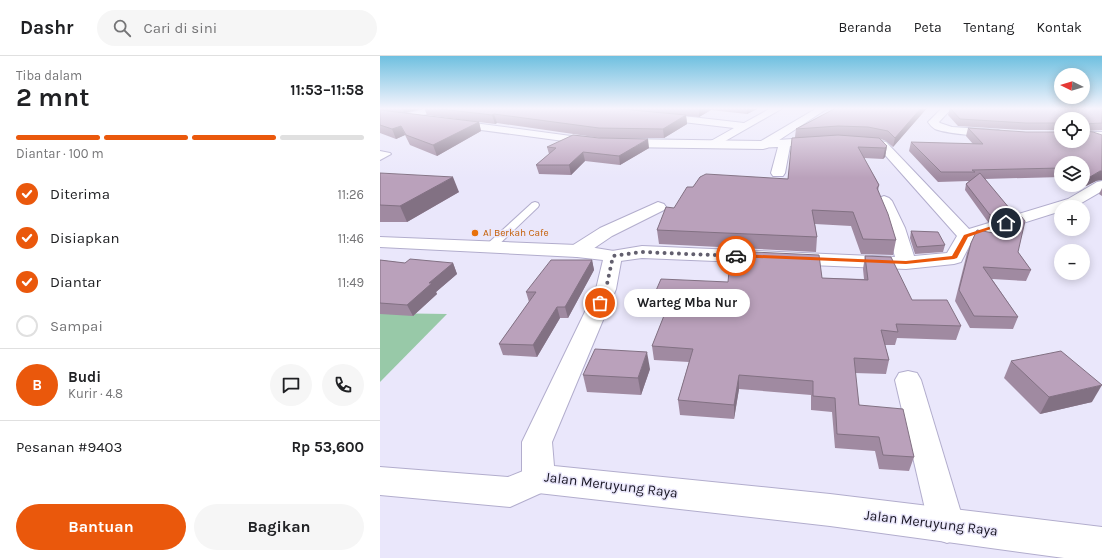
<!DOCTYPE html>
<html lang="id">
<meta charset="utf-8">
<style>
:root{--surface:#fff;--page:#f6f6f6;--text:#202124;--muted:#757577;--line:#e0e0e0;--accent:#ea580c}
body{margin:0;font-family:Karla,sans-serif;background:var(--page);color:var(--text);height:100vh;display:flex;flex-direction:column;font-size:15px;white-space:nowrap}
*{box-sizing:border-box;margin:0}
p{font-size:13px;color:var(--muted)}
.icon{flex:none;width:22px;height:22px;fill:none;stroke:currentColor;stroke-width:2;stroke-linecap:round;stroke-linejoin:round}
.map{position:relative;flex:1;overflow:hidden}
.drawer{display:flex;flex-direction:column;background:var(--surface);width:380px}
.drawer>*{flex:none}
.needle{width:26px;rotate:275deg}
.tools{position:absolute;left:674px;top:12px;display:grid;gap:8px}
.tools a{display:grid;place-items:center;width:36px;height:36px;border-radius:50%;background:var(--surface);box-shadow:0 2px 10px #0003;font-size:20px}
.pin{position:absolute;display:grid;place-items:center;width:34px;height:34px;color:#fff;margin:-17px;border:2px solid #fff;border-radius:50%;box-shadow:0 1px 4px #0007}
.courier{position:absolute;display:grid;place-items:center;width:40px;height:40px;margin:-20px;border:3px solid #ea580c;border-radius:50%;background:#fff;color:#222;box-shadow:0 1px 5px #0007}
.bubble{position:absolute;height:28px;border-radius:14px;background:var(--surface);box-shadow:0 2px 10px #0003;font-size:13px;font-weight:700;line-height:28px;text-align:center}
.summary em{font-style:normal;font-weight:700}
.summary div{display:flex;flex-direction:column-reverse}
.summary{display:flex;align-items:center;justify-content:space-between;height:68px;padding:0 16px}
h1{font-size:26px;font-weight:700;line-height:30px}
.bar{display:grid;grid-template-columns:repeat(4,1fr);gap:6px 4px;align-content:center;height:48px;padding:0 16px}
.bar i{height:5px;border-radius:3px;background:var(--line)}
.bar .selected{background:var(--accent)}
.bar p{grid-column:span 4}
.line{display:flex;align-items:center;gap:10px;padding:0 16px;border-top:1px solid var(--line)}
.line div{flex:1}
.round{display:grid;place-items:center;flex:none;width:42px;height:42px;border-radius:21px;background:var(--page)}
ol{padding:0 16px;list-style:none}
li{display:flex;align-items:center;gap:12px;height:44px}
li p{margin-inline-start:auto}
li .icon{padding:4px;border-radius:50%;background:var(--accent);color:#fff;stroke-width:4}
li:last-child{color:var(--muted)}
li i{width:22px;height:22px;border:2px solid var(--line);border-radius:50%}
.cta{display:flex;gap:8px;margin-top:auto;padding:8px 16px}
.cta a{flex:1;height:46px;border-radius:24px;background:var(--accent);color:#fff;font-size:16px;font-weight:700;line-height:46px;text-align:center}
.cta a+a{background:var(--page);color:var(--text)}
header{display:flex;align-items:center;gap:24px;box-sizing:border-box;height:56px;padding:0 20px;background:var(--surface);border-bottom:1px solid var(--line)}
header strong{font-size:19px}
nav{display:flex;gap:22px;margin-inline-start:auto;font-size:14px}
.search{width:280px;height:36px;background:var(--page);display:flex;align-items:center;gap:10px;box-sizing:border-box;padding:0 14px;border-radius:22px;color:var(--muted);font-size:15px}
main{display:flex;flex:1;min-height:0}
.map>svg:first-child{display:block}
.green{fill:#98c9a8}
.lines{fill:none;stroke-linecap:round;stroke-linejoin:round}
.lane-casing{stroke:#b2adcd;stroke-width:2}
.street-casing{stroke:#b2adcd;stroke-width:2}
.secondary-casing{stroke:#b2adcd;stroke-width:2}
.lane{fill:#fff;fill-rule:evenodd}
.street{fill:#fff;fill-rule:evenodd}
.secondary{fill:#fff;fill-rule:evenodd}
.wall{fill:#a08aa1}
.shaded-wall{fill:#827183}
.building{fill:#baa1bb;stroke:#827183}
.route{fill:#ea580c}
.done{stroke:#625f6e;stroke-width:4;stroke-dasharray:0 7.2}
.food-dot{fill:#e8710a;stroke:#eae7fb;stroke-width:1.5}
.labels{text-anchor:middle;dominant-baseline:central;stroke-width:3;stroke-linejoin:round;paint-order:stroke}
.far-food-label{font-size:10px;fill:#c56008;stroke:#eae7fb;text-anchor:start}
.near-street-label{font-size:14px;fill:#181622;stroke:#eae7fb}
</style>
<header>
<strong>Dashr</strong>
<div class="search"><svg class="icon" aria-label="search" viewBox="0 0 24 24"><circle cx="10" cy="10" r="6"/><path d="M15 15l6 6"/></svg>Cari di sini</div>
<nav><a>Beranda</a><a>Peta</a><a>Tentang</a><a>Kontak</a></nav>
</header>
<main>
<section class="drawer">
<div class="summary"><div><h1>2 mnt</h1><p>Tiba dalam</p></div><em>11:53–11:58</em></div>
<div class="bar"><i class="selected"></i><i class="selected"></i><i class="selected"></i><i></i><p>Diantar · 100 m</p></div>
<ol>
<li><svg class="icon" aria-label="check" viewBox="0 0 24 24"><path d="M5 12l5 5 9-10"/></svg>Diterima<p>11:26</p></li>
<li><svg class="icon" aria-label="check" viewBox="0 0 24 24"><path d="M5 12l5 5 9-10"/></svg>Disiapkan<p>11:46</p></li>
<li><svg class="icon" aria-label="check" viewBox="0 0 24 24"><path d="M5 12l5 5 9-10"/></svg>Diantar<p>11:49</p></li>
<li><i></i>Sampai</li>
</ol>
<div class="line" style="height:72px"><b class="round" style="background:var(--accent);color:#fff">B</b><div><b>Budi</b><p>Kurir · 4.8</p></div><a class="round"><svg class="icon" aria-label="chat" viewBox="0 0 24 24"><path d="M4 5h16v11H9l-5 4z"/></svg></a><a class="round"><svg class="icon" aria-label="phone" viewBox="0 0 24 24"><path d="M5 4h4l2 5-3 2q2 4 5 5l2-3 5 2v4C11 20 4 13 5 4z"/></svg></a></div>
<div class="line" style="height:52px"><div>Pesanan #9403</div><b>Rp 53,600</b></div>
<div class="cta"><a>Bantuan</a><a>Bagikan</a></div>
</section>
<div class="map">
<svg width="722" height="502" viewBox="0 0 722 502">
<rect width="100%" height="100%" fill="#eae7fb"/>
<polygon class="green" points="0,257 67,258 0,326"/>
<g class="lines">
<defs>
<g id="lane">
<polygon points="0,95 10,97 11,98 0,104"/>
<polygon points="155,146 158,147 159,149 158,151 113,194 105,194 104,192 105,190 152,147"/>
</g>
<g id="street">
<polygon points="49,52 64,52 62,54 24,64 19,61 20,59"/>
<polygon points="391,52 403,52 333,92 329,90 327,88 329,86 354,72 277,63 272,60 277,57 364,67"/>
<path d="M562 52H572L559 66 560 67 572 71 618 74 624 77C618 84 564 77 555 73 552 71 550 69 548 66Z"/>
<rect x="703" y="76" width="19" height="6"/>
<polygon points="442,81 446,82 448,84 446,86 410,90 405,117 403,120 393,120 391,117 398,91 379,92 377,89 379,86 383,85"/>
<polygon points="478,81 506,86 589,173 688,143 717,126 722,125 722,135 698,149 681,151 681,155 593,183 581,206 574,208 526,213 262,202 233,206 226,204 224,200 226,196 262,190 515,201 507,172 496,145 499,142 504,140 509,142 512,145 525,172 534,200 567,197 577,180 498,91 474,86 472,84 474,82"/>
<polygon points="278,146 284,148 286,151 284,154 232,180 204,199 197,201 190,199 188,195 190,191 220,172"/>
<polygon points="528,315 537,317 541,324 585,470 580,482 567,487 554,482 549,470 515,324 519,317"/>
<polygon points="158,409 170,413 174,423 170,433 130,451 0,439 0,411 128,421"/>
</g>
<g id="secondary">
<polygon points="437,52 448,52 387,92 383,93 242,91 191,86 71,70 66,67 71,64 191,80 242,83 381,85"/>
<polygon points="0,181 197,189 240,196 242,200 236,233 172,386 174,410 450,438 722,471 722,502 684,502 450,470 158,437 146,433 142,423 142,386 216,233 223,204 197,201 0,191"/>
</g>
</defs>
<use href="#lane" class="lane-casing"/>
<use href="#street" class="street-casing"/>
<use href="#secondary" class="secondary-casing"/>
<use href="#lane" class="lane"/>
<use href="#street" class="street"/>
<use href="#secondary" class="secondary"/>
</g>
<g class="wall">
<polygon points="0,52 44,52 24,57 0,54"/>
<polygon points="44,52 379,52 367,58 331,54 319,61 306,60 307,68 284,82 221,82 117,67 115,68 99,66 101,75 57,100 30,89 25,79 16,83 0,77 0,54 98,66 47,59"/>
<polygon points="456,52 547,52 513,91 506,85 501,83 507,90 505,101 503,103 484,102 499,129 498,135 516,184 513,199 481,198 471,170 435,168 437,181 436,196 279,188 277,174 294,152 313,131 408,123 415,81 416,73"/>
<polygon points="570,52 722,52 722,74 705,75 716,125 706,130 703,128 703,107 681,107 681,121 604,123 630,153 628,160 608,166 585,134 586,128 589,125 558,126 529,95 531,86 593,88 586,80 588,72 703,85 703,63 681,63 681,74 643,74 578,70 568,59"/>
<polygon points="167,91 269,92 240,109 205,105 191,119 159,118 156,109 169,98"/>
<polygon points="0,117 79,136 27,166 0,166"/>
<polygon points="722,132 722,140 719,138"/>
<polygon points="641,160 638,196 651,214 646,225 612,223 638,261 633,273 590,272 575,245 587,197 591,187 616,177 620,167"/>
<polygon points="531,175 565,189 563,196 535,198 530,182"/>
<polygon points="485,200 532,244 581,270 576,284 517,282 515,289 505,289 509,304 506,318 475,317 479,349 534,401 529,415 499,413 495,395 455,392 452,356 431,354 431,339 359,333 354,363 300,359 298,344 309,306 274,304 272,290 284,260 272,259 271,246 348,226 442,222 484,223 483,213"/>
<polygon points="0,204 25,207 73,207 77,218 56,236 57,238 33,260 0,258"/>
<polygon points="212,204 214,214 188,262 180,262 157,301 123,299 119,288 149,246 146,236"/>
<polygon points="631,305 712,346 660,358 624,322"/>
<polygon points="270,313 261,339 207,336 203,319"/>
</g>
<g class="shaded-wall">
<polygon points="22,52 44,52 24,57"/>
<polygon points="319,52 331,52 331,54 319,61"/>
<polygon points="367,52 379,52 367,58"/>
<polygon points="541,52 547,52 513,91 515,82"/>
<polygon points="114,58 117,67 115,68 112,59"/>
<polygon points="306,59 307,68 284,82 283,73"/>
<polygon points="99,66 101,75 57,100 53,89"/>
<polygon points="21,70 25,79 16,83 12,73"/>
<polygon points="268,83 269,92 240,109 239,100"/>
<polygon points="507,90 505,101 503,103 505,92"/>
<polygon points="203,96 205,105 191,119 189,109"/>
<polygon points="720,115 722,115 722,124 716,125 706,130 710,121"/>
<polygon points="73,121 79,136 27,166 20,150"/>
<polygon points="630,153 628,160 608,166 610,159"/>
<polygon points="212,204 214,214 188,262 185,251"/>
<polygon points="73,207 77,218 56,236 57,238 33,260 27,249 49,227"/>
<polygon points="177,251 180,262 157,301 153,289"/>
<polygon points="267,296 270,313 261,339 258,322"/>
<polygon points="359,319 359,333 354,363 354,349"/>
<polygon points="722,329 712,346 660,358 669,341"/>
</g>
<g class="building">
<polygon points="52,52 230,52 306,59 283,73 219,72 114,58 112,59"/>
<polygon points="456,52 541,52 515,82 508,75 488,71 458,70 416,73"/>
<polygon points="570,52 722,52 722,67 703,68 703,63 681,63 681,67 646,67 580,63"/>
<polygon points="0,54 99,66 53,89 26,79 21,70 12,73 0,69"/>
<polygon points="588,72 646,76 681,76 681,85 703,85 703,72 705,72 705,75 713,76 722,79 722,115 720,115 710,121 703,117 703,107 681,107 681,112 592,114 595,116 561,116 531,86 603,88"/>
<polygon points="193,79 219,82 268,83 239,100 203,96 189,109 156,109 176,92 167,91"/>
<polygon points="458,79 499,82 507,90 505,92 478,91 499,129 497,132 508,158 516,184 483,183 473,156 432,154 437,181 277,174 286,151 294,152 307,131 313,131 320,121 326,118 408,123 412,82"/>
<polygon points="0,117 73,121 20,150 0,149"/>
<polygon points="600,117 630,153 610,159 586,128"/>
<polygon points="641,160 645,165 638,196 651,214 603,211 638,261 594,260 579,234 591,187 597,174 630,180 620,167"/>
<polygon points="531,175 558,176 565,189 537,191"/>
<polygon points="351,195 439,199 442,222 488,224 485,200 511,201 532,244 567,244 581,270 516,268 518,276 501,274 509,304 474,302 479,349 523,353 534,401 503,399 499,381 457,378 455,342 433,340 433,325 359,319 354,349 298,344 313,293 272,290 289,247 271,246 281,223 348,226"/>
<polygon points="30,203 73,207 49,227 52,227 27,249 0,247 0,204 25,207"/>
<polygon points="171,204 212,204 185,251 177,251 153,289 119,288 156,236 146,236"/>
<polygon points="215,293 267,296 258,322 203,319"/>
<polygon points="681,295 722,329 669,341 631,305"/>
</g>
<linearGradient id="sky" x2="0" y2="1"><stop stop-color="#6fc0e0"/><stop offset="0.43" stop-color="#f6f4fd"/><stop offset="1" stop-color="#f6f4fd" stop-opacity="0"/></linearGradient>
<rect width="722" height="122" fill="url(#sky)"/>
<polygon class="route" points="624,166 628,167 588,181 577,202 574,203 526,208 356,201 354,200 356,198 526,205 572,200 584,179"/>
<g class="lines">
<polyline class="done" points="220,247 226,233 233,200 262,196 356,200"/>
</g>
<circle class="food-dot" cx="95" cy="177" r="4"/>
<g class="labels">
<g class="far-food-label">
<text x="103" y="177">Al Berkah Cafe</text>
</g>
<g class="near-street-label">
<text transform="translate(231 429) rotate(7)">Jalan Meruyung Raya</text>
<text transform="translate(551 467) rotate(7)">Jalan Meruyung Raya</text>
</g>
</g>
</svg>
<div class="tools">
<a><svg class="needle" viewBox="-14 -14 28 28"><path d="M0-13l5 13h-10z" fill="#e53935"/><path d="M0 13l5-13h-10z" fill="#757577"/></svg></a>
<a><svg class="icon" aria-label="locate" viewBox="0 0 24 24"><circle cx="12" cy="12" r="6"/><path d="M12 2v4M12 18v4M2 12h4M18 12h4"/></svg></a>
<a><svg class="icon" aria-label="layers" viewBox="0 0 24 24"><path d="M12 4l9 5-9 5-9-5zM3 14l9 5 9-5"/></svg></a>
<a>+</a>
<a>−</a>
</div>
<div class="pin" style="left:220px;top:247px;background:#ea580c"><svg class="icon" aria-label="bag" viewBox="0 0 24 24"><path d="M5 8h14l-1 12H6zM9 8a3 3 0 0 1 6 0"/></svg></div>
<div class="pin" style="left:626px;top:167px;background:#1f2937"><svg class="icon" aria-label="home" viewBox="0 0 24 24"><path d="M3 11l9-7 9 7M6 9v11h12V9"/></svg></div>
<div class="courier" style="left:356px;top:200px"><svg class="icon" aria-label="car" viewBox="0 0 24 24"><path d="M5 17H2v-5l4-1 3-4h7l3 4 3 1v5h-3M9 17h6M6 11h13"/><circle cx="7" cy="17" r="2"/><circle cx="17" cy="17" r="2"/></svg></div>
<div class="bubble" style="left:244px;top:233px;width:126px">Warteg Mba Nur</div>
</div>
</main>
